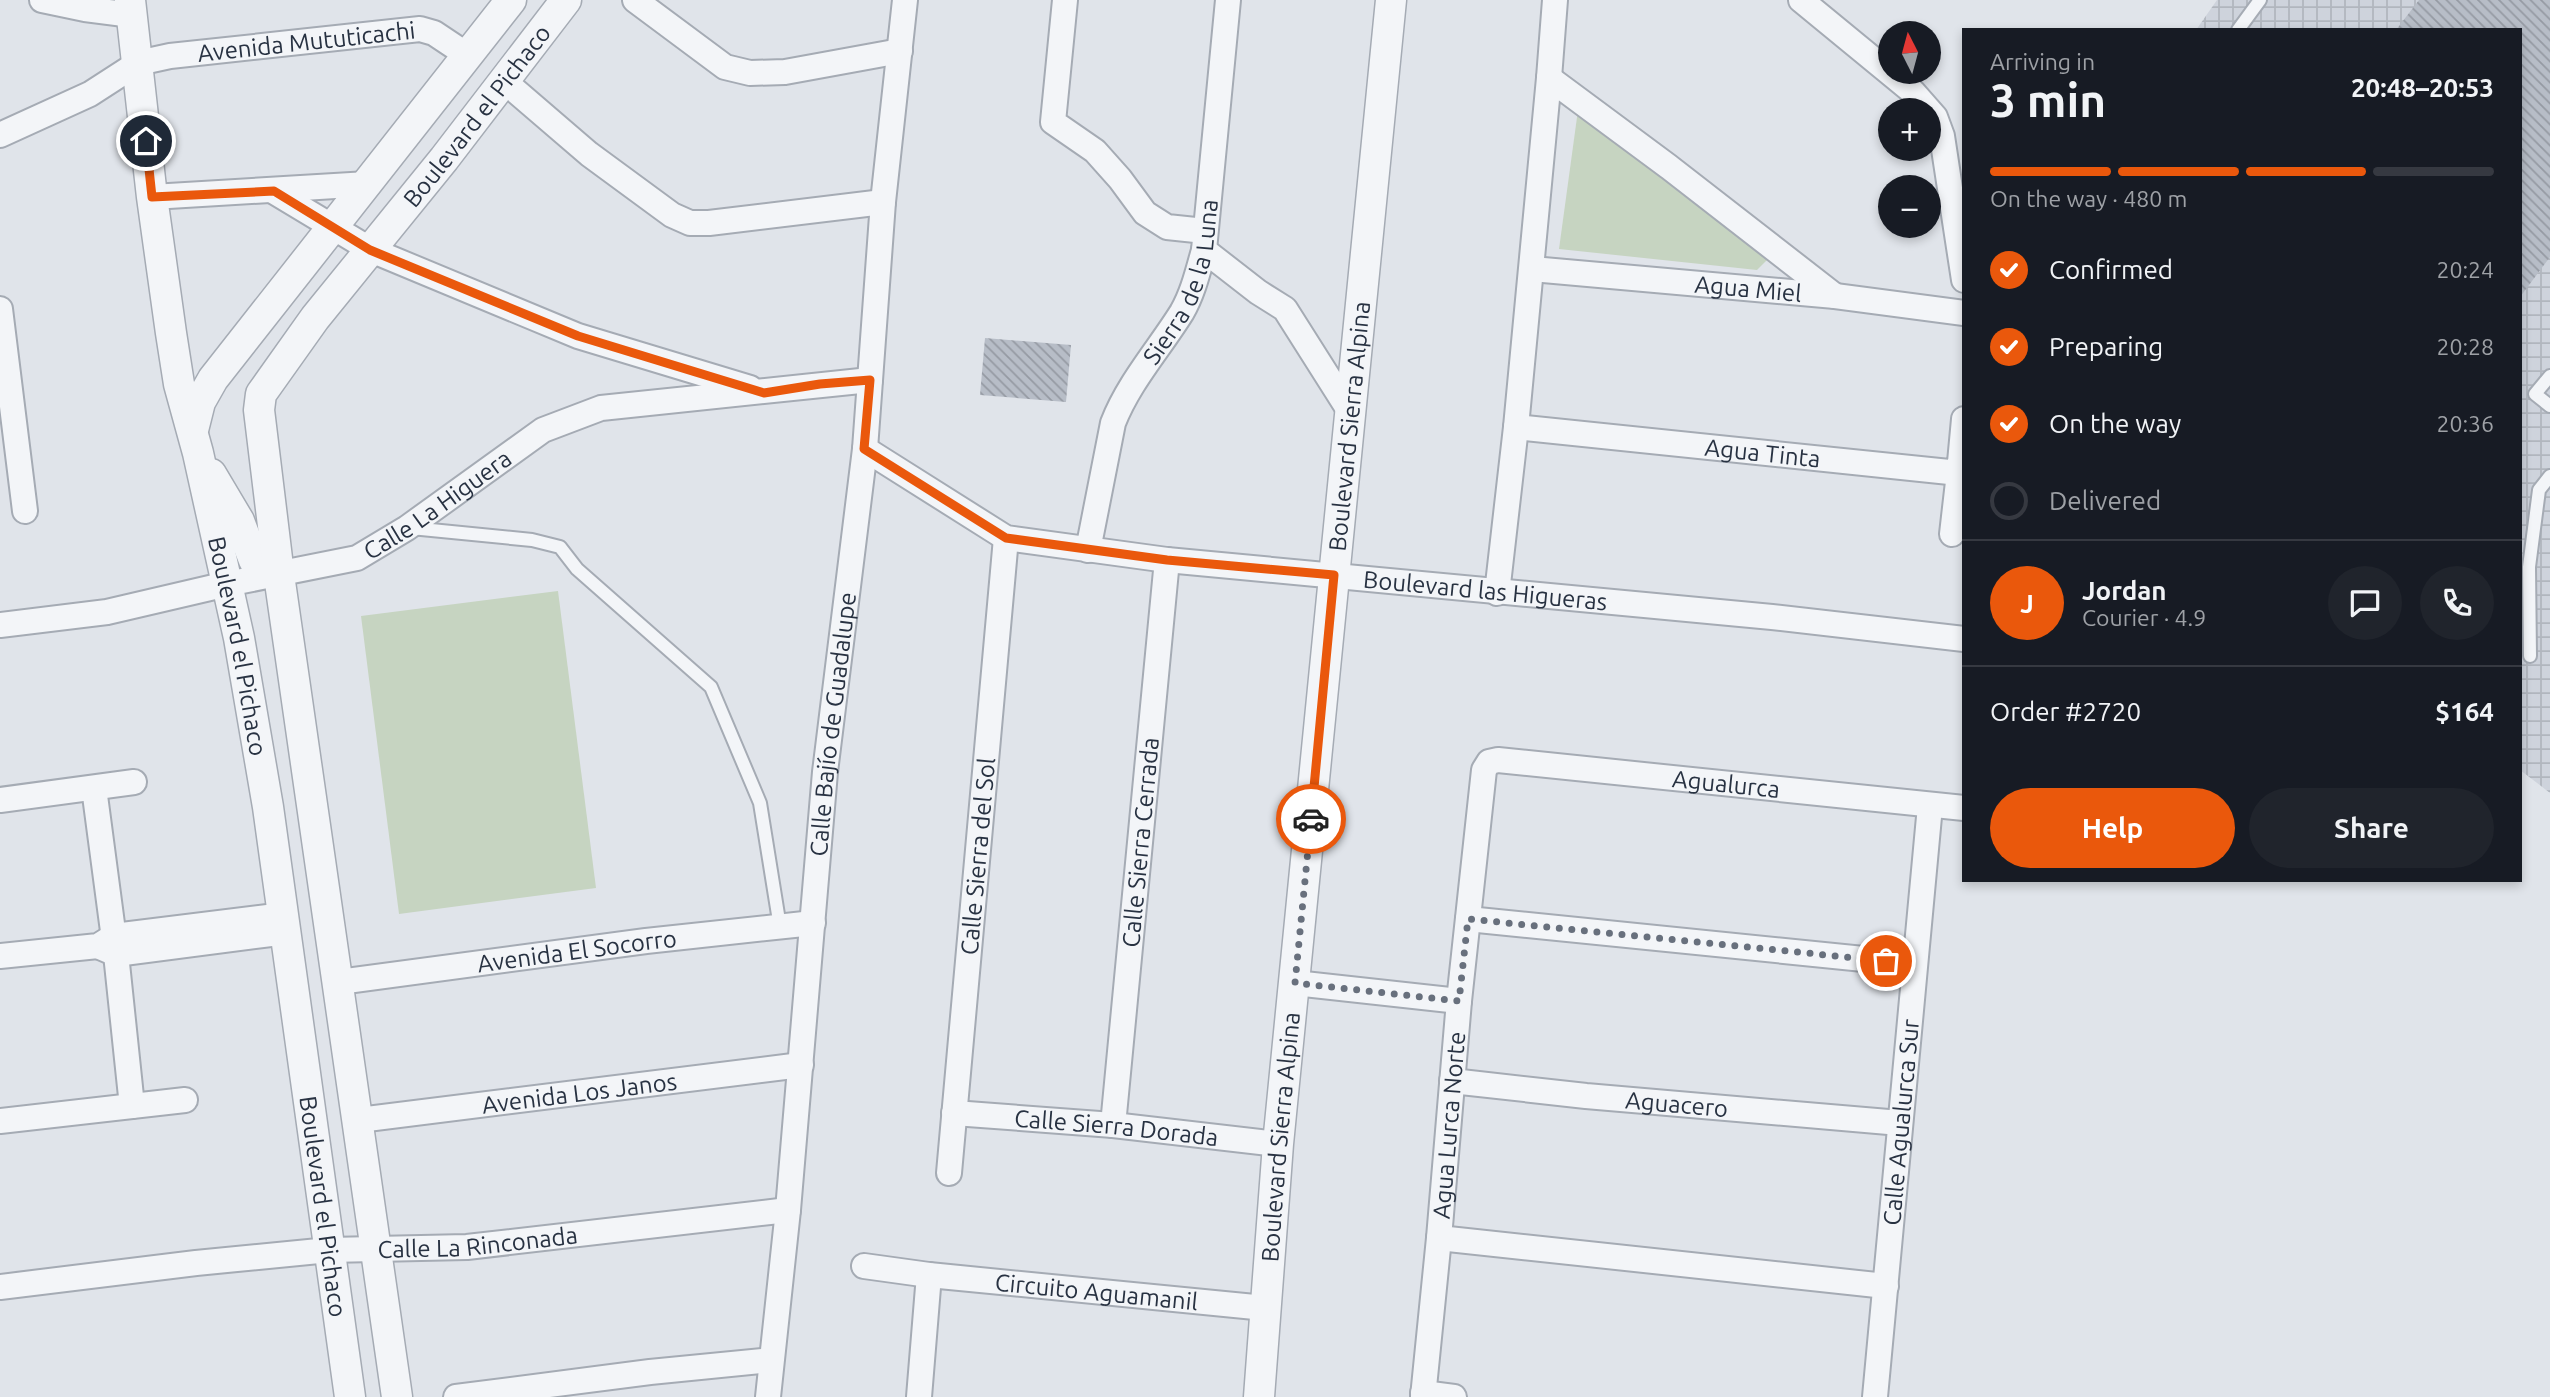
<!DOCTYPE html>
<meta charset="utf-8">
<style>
:root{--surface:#171b24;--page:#20242c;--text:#f1f3f6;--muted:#9ea1a6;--line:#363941;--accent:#ea580c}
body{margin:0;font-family:Ubuntu,sans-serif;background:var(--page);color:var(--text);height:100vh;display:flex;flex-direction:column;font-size:26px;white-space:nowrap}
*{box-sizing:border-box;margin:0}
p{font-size:23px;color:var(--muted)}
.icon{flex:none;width:38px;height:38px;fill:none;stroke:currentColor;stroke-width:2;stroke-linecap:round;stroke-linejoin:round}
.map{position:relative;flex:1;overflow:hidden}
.drawer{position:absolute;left:1962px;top:28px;width:560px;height:854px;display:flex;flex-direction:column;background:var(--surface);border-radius:0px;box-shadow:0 4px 10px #0003}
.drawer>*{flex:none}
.needle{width:46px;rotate:354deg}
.tools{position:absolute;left:1878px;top:21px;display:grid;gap:14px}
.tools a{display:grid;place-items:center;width:63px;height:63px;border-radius:50%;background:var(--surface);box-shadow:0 4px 10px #0003;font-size:35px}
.pin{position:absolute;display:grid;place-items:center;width:60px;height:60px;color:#fff;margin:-30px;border:4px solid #fff;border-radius:50%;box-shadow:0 2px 7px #0007}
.courier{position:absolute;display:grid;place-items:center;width:70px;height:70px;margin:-35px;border:5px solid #ea580c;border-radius:50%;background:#fff;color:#222;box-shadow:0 2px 9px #0007}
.summary em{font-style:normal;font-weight:600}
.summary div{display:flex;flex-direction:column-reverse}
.summary{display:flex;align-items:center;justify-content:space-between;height:119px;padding:0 28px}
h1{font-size:46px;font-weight:600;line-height:52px}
.bar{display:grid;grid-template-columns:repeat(4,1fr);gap:10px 7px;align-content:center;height:84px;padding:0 28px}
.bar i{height:9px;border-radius:5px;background:var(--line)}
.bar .on{background:var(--accent)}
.bar p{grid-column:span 4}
.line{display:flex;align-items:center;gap:18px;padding:0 28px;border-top:2px solid var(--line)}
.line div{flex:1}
.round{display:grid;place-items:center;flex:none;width:74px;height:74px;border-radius:37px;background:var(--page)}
ol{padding:0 28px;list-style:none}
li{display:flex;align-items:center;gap:21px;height:77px}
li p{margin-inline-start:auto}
li .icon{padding:7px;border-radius:50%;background:var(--accent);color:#fff;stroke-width:4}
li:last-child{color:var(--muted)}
li i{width:38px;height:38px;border:4px solid var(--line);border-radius:50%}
.cta{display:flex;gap:14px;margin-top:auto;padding:14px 28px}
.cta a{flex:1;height:80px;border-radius:42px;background:var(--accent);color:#fff;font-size:28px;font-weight:600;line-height:80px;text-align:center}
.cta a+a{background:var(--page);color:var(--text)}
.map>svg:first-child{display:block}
.industrial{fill:url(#industrial-grid)}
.green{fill:#c6d4c1}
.building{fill:url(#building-back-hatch)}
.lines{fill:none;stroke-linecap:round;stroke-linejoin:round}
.service-casing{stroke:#a5abb4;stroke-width:16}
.minor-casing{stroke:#a5abb4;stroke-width:28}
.tertiary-casing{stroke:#a5abb4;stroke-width:33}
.service{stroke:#f3f5f8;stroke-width:12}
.minor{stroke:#f3f5f8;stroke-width:24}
.tertiary{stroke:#f3f5f8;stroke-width:30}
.done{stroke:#68707d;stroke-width:7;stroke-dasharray:0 12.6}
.route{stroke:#ea580c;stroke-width:9}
.labels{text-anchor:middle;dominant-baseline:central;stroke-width:6;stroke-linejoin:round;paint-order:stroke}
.street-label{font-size:24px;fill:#283242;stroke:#f0f3f7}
</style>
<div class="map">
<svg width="2550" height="1397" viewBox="0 0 2550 1397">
<defs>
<pattern id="industrial-grid" width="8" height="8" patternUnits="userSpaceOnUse" patternTransform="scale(1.75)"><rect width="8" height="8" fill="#ced3dc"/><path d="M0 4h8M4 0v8" fill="none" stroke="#b1b6be"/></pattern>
<pattern id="building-back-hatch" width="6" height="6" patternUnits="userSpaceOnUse" patternTransform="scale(1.75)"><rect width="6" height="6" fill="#b7bdc7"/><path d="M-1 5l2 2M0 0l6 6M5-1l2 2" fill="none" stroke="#959aa3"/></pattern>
</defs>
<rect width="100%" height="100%" fill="#e0e4ea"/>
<polygon class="industrial" points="2217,0 2550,0 2550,793 2520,770 2520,30 2196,30"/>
<g class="green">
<polygon points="1578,110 1769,258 1757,270 1559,249"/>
<polygon points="558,591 596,888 399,914 361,616"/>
</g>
<g class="building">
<polygon points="2419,0 2550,0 2550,257 2520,297 2520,30 2396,30"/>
<polygon points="985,338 1071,345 1066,402 980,395"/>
</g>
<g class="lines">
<defs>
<g id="service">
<polyline points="2238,30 2260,0"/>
<polyline points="2550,376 2535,394 2550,406"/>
<polyline points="411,528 532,540 560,547 577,569 711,687 760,803 780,927"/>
<polyline points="2530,656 2529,567 2539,490 2550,476"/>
</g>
<g id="minor">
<polyline points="42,0 85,9 132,15"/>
<polyline points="635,0 725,67 750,73 785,72 900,51"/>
<polyline points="1065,0 1053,122 1095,151 1120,179 1145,213 1167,227 1205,231"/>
<polyline points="1801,0 1913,92 1935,117 1942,136 1964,280"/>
<polyline points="1549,78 1555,0"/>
<polyline points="503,80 589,154 672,215 690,223 709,223 883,202"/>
<path id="s1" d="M0 135 90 94 138 63 170 56 420 29 434 33 467 55"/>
<polyline points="273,191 371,250 578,336 750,388"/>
<polyline points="152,197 368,184"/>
<polyline points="1204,250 1258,292 1285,309 1349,410"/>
<path id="s2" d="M1532 269 1835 296 1964 313"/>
<polyline points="0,309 25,511"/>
<path id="s3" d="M1516 427 1959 473 1964 419"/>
<path id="s4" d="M865 449 1006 538 1167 560 1772 617 1964 639"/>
<polyline points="1952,534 1959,473"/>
<path id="s5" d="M1088 550 1113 423C1129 382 1159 349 1182 312 1193 293 1198 271 1204 250L1228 0"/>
<polyline points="1497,593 1516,427 1549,78 1669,167 1835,296"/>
<path id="s6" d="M0 625 107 612 227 584 357 558 407 528 543 430 601 408 870 380"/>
<polyline points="94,788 116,954 132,1106"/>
<polyline points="0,800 134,782"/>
<polyline points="1468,919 1913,964"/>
<polyline points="102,948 116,954 287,932"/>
<polyline points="0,956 98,946 114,936 284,915"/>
<path id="s7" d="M339 982 646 941 813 923"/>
<polyline points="1295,983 1459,1001"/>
<path id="s8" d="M1452 1081 1586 1096 1900 1123"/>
<path id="s9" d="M954 1113 1113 1125 1278 1144"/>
<path id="s10" d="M359 1120 801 1065"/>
<polyline points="0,1121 185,1100"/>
<path id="s11" d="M1113 1125 1167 560"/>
<path id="s12" d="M949 1173 1006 538"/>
<polyline points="1439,1238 1886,1286"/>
<path id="s13" d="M864 1266 929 1275 1265 1308"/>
<path id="s14" d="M0 1287 196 1263 329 1250 467 1247 788 1210"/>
<polyline points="1423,1393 1454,1397"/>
<polyline points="456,1397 650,1372 771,1360"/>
<path id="s15" d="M768 1397 788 1210 825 772 865 449 883 202 905 0"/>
<polyline points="919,1397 929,1275"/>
<path id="s16" d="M1423 1397 1439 1238 1459 1001 1484 770 1489 762 1498 760 1964 808"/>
<path id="s17" d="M1875 1397 1930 806"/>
</g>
<g id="tertiary">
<path id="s18" d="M130 0 152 197 171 333 179 384 198 453 239 638 268 807 350 1397"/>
<polyline points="193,430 200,402 213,379 511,0"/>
<polyline points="211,474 239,521 254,560 264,569 279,575"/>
<path id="s19" d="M397 1397 279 575 259 410 261 394 315 318 444 159 566 0"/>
<path id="s20" d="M1259 1397 1278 1144 1391 0"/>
</g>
</defs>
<use href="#service" class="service-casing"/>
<use href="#minor" class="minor-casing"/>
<use href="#tertiary" class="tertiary-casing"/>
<use href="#service" class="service"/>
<use href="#minor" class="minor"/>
<use href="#tertiary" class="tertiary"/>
</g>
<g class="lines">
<polyline class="done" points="1311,819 1295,983 1459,1001 1468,919 1886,961"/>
<polyline class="route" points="146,141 152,197 274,191 370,250 578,336 764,393 820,384 870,380 864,449 1006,538 1167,560 1334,575 1311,819"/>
</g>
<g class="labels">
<g class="street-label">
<text stroke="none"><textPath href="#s1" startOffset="326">Avenida Mututicachi</textPath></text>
<text stroke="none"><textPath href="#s19" startOffset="1365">Boulevard el Pichaco</textPath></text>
<text stroke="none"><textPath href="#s5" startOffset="289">Sierra de la Luna</textPath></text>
<text stroke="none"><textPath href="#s2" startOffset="217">Agua Miel</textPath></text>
<text stroke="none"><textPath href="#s20" startOffset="975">Boulevard Sierra Alpina</textPath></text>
<text stroke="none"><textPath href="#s3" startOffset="248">Agua Tinta</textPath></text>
<text stroke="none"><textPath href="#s6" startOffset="460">Calle La Higuera</textPath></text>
<text stroke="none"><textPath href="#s4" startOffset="649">Boulevard las Higueras</textPath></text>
<text stroke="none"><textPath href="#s18" startOffset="656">Boulevard el Pichaco</textPath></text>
<text stroke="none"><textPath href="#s15" startOffset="676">Calle Bajío de Guadalupe</textPath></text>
<text stroke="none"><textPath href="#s16" startOffset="878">Agualurca</textPath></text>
<text stroke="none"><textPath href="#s11" startOffset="284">Calle Sierra Cerrada</textPath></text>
<text stroke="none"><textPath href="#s12" startOffset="318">Calle Sierra del Sol</textPath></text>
<text stroke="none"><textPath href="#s7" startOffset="240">Avenida El Socorro</textPath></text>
<text stroke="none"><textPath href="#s10" startOffset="222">Avenida Los Janos</textPath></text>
<text stroke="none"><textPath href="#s8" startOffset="226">Aguacero</textPath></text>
<text stroke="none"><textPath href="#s17" startOffset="276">Calle Agualurca Sur</textPath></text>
<text stroke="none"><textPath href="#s16" startOffset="273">Agua Lurca Norte</textPath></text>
<text stroke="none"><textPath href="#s9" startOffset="163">Calle Sierra Dorada</textPath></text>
<text stroke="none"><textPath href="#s20" startOffset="261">Boulevard Sierra Alpina</textPath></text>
<text stroke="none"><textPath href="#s18" startOffset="1223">Boulevard el Pichaco</textPath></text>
<text stroke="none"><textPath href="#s14" startOffset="480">Calle La Rinconada</textPath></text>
<text stroke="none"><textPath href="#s13" startOffset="234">Circuito Aguamanil</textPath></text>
</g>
</g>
</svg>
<div class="tools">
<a><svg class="needle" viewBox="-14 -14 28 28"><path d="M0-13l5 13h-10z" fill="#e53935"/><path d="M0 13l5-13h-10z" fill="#9ea1a6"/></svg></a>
<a>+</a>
<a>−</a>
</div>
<div class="pin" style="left:1886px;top:961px;background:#ea580c"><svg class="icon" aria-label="bag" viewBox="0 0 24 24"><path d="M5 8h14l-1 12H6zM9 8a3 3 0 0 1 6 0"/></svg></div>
<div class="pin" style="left:146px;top:141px;background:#1f2937"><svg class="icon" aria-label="home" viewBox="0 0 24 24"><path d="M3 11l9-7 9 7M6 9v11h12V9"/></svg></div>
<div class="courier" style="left:1311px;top:819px"><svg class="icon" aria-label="car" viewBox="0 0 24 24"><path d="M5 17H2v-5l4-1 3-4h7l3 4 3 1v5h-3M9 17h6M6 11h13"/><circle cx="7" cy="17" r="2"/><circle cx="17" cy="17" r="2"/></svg></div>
<section class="drawer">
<div class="summary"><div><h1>3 min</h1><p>Arriving in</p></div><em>20:48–20:53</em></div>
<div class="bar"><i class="on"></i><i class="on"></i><i class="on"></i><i></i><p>On the way · 480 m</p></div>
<ol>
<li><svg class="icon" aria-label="check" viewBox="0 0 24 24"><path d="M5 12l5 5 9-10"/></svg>Confirmed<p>20:24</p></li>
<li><svg class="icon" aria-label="check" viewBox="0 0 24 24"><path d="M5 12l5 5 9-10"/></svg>Preparing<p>20:28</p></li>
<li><svg class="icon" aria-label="check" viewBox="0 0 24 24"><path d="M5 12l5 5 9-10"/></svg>On the way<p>20:36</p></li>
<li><i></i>Delivered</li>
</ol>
<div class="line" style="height:126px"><b class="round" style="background:var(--accent);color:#fff">J</b><div><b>Jordan</b><p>Courier · 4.9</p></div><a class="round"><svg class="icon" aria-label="chat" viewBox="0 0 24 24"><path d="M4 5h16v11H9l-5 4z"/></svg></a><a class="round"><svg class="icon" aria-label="phone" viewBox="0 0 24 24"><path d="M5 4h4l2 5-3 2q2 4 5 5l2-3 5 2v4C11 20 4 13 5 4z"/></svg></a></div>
<div class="line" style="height:91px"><div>Order #2720</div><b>$164</b></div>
<div class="cta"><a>Help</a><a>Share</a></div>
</section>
</div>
